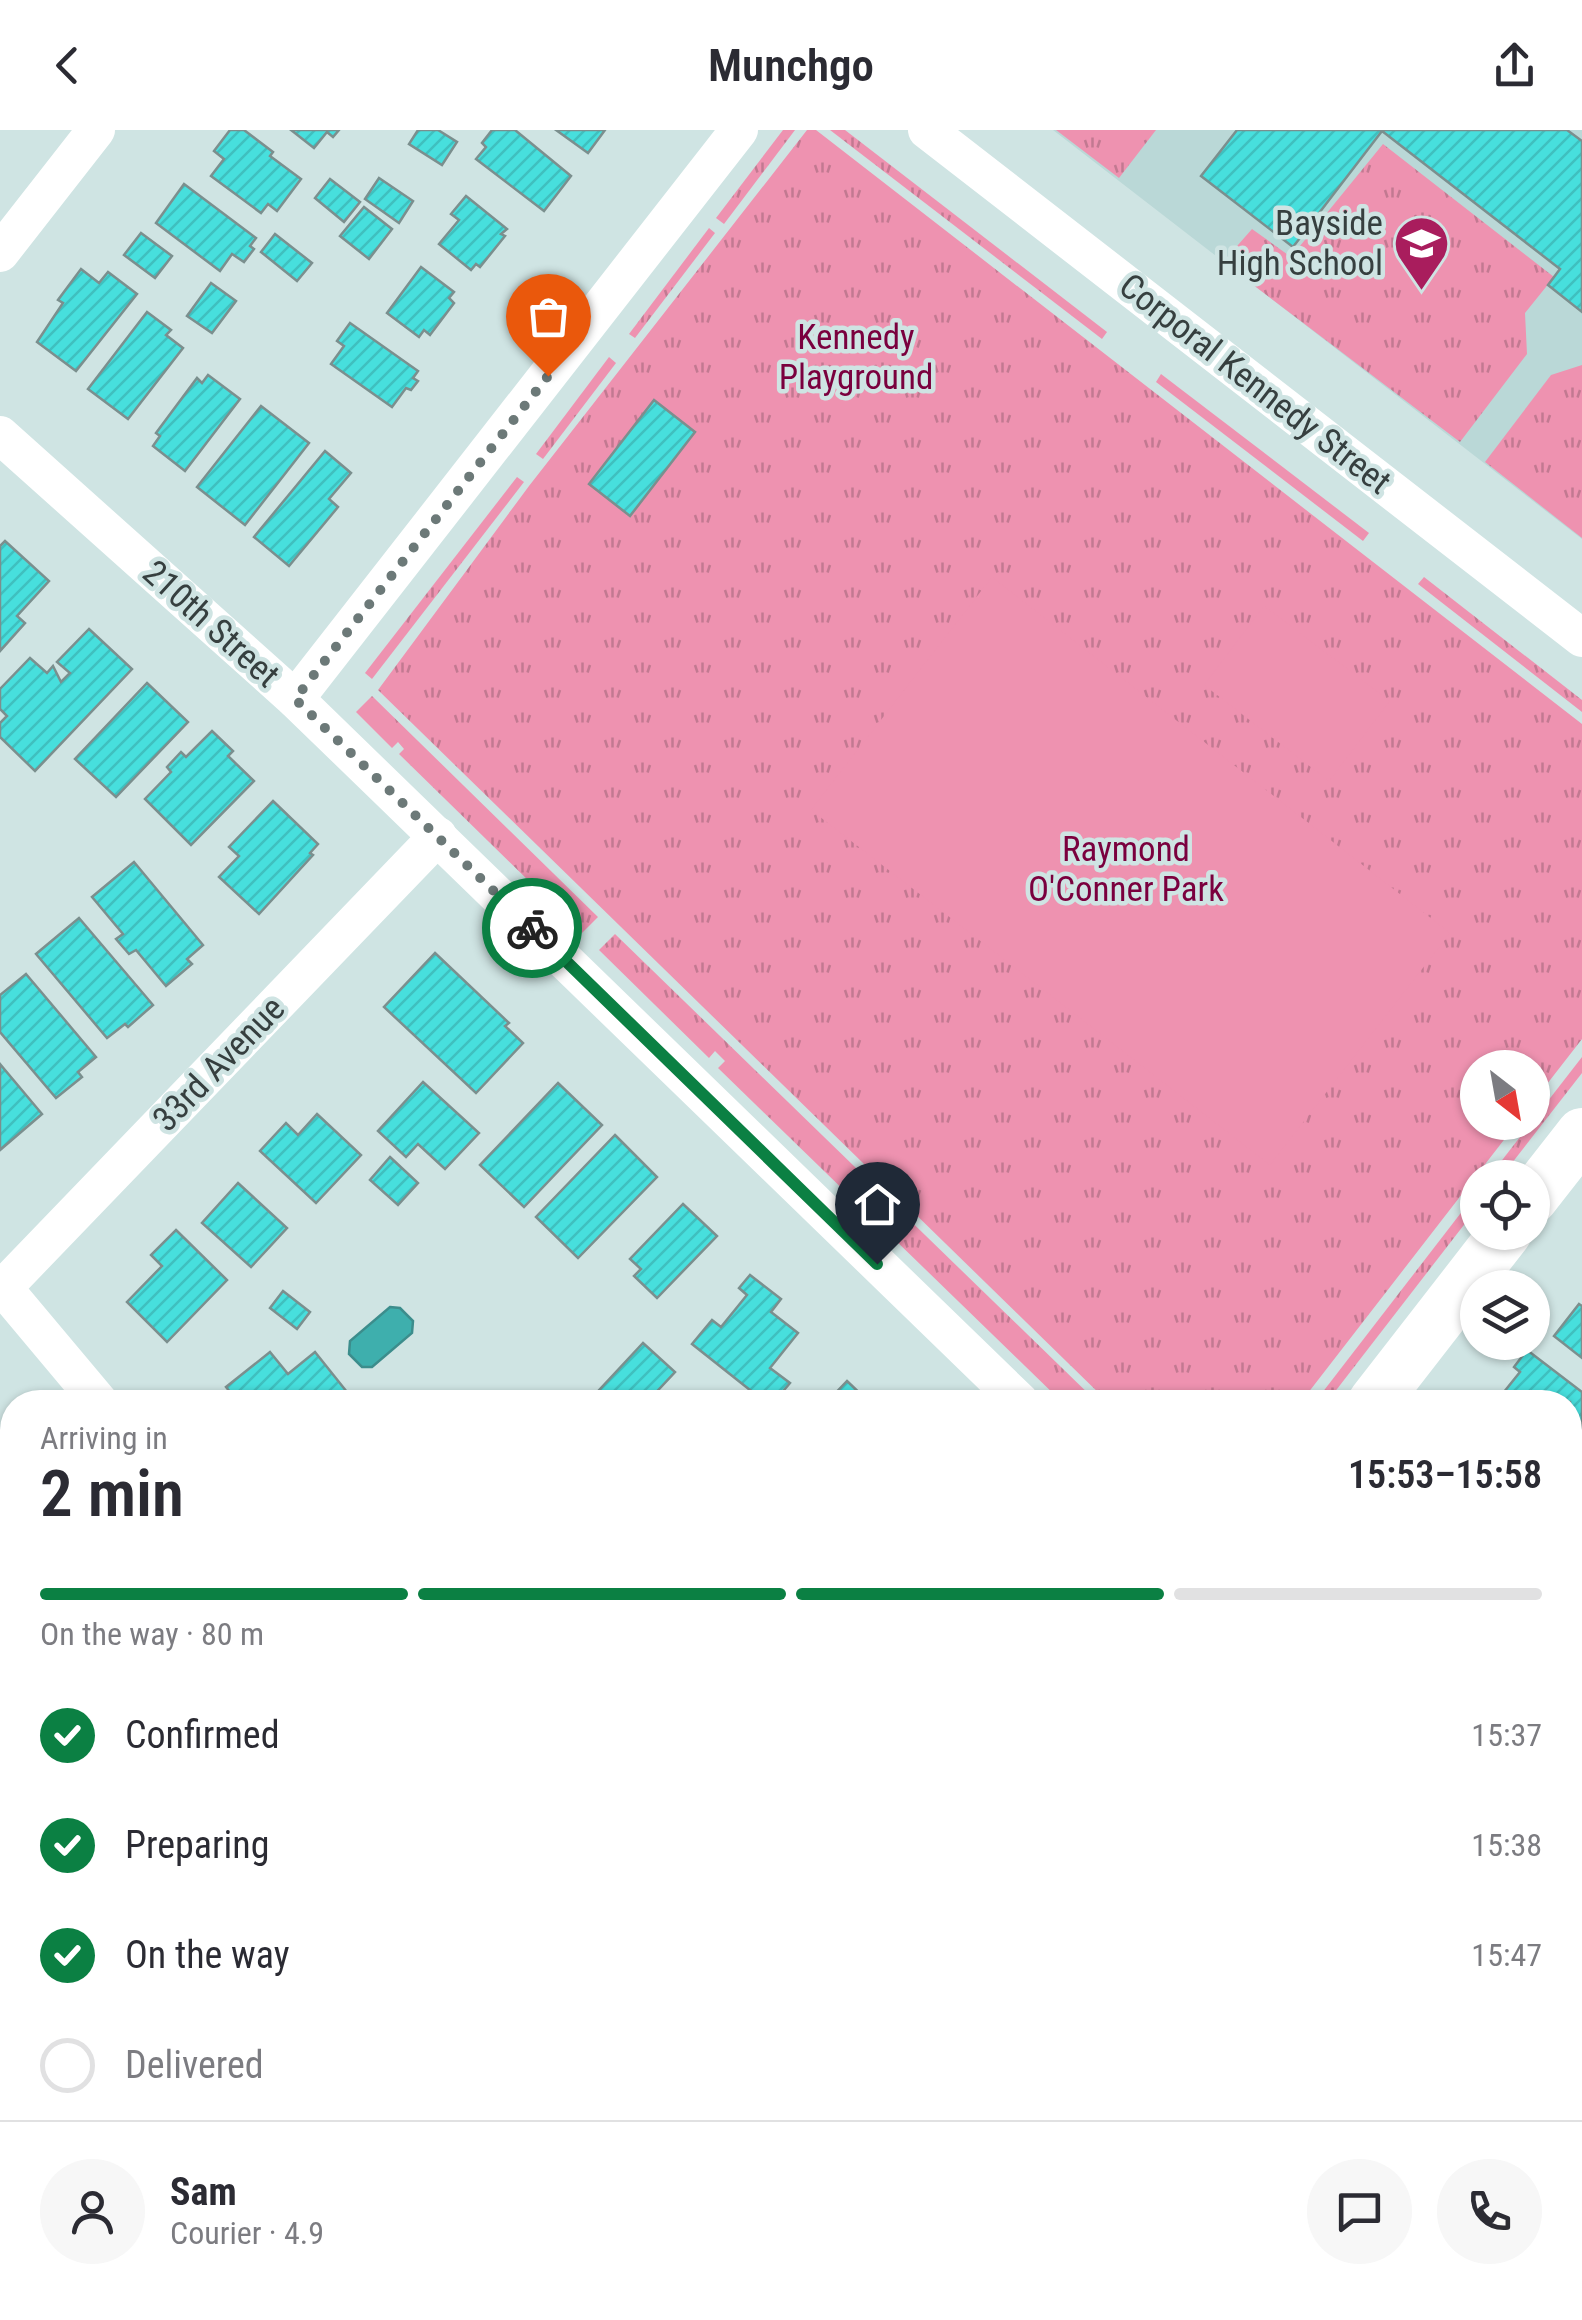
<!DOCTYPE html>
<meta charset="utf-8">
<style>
:root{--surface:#fff;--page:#f7f7f7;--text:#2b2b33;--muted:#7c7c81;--line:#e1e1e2;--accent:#0b8043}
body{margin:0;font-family:"Roboto Condensed",sans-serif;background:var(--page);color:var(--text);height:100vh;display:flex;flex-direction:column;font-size:38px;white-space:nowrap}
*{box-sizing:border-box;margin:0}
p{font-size:32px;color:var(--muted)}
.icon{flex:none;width:55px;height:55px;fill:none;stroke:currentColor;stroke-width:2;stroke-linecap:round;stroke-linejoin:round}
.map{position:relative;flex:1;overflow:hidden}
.panel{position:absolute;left:0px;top:1260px;width:1582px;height:930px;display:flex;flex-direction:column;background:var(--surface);border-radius:40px 40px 0 0;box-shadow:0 2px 8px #0004}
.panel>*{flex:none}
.needle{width:65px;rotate:149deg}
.buttons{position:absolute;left:1460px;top:920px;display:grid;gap:20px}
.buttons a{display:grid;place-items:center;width:90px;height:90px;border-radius:50%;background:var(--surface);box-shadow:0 2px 8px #0004;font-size:50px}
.pin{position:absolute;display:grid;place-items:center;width:85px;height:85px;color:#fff;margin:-102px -42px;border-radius:50% 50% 50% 0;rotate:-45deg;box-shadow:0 0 10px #0007}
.pin .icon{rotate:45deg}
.courier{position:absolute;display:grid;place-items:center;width:100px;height:100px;margin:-50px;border:8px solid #0b8043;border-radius:50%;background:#fff;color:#222;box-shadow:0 2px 12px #0007}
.summary em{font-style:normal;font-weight:600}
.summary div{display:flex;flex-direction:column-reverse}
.summary{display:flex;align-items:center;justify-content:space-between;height:170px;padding:0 40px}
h1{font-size:65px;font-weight:600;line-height:75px}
.bar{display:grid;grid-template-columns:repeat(4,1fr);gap:15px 10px;align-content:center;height:120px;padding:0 40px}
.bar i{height:12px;border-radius:8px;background:var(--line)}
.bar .selected{background:var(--accent)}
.bar p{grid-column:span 4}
.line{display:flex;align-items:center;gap:25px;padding:0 40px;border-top:2px solid var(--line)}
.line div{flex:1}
.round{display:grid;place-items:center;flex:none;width:105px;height:105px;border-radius:52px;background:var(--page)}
ol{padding:0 40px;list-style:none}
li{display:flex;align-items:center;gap:30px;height:110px}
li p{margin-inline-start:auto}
li .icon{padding:10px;border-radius:50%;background:var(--accent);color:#fff;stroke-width:4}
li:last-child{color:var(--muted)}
li i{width:55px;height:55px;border:5px solid var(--line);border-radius:50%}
header{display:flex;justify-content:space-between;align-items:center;height:130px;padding:0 40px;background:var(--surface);font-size:45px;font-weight:600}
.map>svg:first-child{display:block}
.built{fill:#bad8d7}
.grass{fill:url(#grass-tufts)}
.pitch{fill:#ee92b0}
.water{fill:#3eafad;stroke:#3c8d8c;stroke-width:2.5}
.building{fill:url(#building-hatch);stroke:#7b8f8e;stroke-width:2.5}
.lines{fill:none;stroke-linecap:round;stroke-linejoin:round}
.street{stroke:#fff;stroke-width:38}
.secondary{stroke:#fff;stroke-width:52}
.done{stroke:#6c7978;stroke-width:10;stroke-dasharray:0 18}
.route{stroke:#0b8043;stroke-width:12}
.labels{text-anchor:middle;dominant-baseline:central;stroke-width:9;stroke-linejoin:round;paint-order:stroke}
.poi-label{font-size:35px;fill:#363f3f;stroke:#cfe4e3;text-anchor:end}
.park-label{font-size:35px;fill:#7a003e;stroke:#cfe4e3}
.street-label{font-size:35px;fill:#363f3f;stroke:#cfe4e3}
</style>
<header><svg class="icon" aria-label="back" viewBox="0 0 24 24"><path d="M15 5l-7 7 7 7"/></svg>Munchgo<svg class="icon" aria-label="share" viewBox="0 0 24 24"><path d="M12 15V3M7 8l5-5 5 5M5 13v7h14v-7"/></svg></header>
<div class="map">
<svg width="1582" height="2190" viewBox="0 0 1582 2190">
<defs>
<pattern id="grass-tufts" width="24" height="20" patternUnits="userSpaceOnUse" patternTransform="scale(2.5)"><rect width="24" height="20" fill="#ee92b0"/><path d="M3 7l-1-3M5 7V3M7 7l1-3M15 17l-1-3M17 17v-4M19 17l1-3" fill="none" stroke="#c27991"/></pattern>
<pattern id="building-hatch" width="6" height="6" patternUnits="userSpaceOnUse" patternTransform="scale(2.5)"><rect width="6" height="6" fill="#47dfdd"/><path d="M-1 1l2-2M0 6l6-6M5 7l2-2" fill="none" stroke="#3fc0bf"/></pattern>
</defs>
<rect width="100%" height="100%" fill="#cfe4e3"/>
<polygon class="built" points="1053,0 1582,0 1582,409 1471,323"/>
<g class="grass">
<polygon points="783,0 795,0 724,94 716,88"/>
<polygon points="807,0 816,0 1582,594 1582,909 1533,972 1532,938 1478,938 1478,992 1517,993 1301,1272 1108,1272 378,560 529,356"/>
<polygon points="830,0 845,0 1107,202 1102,209"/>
<polygon points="1056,0 1156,0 1119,48"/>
<polygon points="1383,14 1554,147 1525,183 1527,224 1460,312 1223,132 1252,99 1291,127"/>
<polygon points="709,98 715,103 635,208 629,204"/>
<polygon points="609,227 616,233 543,329 536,324"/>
<polygon points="1582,235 1582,408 1485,332 1551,245"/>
<polygon points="1161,244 1369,403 1363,411 1156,252"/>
<polygon points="517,347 524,352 372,549 365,543"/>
<polygon points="1424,447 1582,570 1582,582 1418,454"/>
<polygon points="372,566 598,787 582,803 399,624 404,619 398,612 392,618 356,582"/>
<polygon points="615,804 1097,1272 1062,1272 718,938 725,931 715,921 709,928 599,820"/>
<polygon points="1582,927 1582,943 1501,1047 1489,1047"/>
<polygon points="1477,1062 1477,1078 1327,1272 1315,1272"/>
</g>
<g class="pitch">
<polygon points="992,447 1450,803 1270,1035 811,680"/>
<polygon points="1264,476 1390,571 1329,651 1204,555"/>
</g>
<polygon class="water" points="390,1177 400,1178 413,1191 412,1203 372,1237 362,1237 349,1224 350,1211"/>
<g class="building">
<polygon points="230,0 244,0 273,22 270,26 301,49 277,81 268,74 261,83 211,46 224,29 214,21"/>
<polygon points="291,0 339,0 333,7 327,2 314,18"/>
<polygon points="418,0 438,0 457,12 442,35 409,14"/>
<polygon points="492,0 515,0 571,46 544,81 476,29 486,17 482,13"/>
<polygon points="556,0 605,0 588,23"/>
<polygon points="1237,0 1567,0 1582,11 1582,182 1548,155 1560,139 1382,1 1293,117 1201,46"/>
<polygon points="379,48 413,71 399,93 365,69"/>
<polygon points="330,49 360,72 344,92 315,68"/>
<polygon points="184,54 256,108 250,116 254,119 244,132 232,124 220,141 156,93"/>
<polygon points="466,66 507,99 501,104 505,106 480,137 476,134 471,140 439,114 459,90 451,84"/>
<polygon points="364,77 392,99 369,129 340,106"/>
<polygon points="141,103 172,126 155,148 124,125"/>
<polygon points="275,104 312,133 297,151 261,122"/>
<polygon points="421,137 454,162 449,168 454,173 430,205 424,200 419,207 387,183"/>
<polygon points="81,139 99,153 108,142 137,164 76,241 37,212 63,173 58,170"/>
<polygon points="211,153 236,171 212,203 187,186"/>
<polygon points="147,182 171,200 166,205 183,218 128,289 88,259"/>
<polygon points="350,193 418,241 413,248 418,251 411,260 406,258 392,277 331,234 344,216 337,211"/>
<polygon points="208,245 240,269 185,341 153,316 160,306 156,303 197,248 202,253"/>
<polygon points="654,270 695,302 630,386 589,354"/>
<polygon points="261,276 309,313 245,395 197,357"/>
<polygon points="325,321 351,343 329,369 338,377 289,436 254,407"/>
<polygon points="5,411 49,451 17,486 25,493 0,521 0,416"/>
<polygon points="89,499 132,539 35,641 0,607 0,593 7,586 0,579 0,559 30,528 47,543 53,536 61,552 70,543 57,532"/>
<polygon points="147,553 188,592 116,667 75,629"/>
<polygon points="212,601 233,621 228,626 254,651 191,715 145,669 171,642 167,637 181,622 186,627"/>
<polygon points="273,671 318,714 310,723 313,725 259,784 219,747 239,726 229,717"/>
<polygon points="134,732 203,815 187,829 192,834 166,856 136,820 129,824 116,809 123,804 92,767"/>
<polygon points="79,788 153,875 128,897 125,894 107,908 36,824"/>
<polygon points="435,823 509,893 505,896 523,913 476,963 384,877"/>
<polygon points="26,844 96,927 78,942 82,947 56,968 0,902 0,865"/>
<polygon points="0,934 42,984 0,1020"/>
<polygon points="423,952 479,1003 445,1039 418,1014 406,1027 378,1001"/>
<polygon points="558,953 602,995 524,1077 480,1035"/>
<polygon points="317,984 361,1025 316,1073 260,1021 286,993 298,1005"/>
<polygon points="615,1005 657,1047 578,1128 536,1087"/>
<polygon points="390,1027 418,1053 398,1075 370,1050"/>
<polygon points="238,1053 287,1098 251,1137 202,1093"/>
<polygon points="683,1074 717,1106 657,1168 634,1146 641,1139 630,1129"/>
<polygon points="176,1100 227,1150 167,1212 127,1172 162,1136 151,1125"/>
<polygon points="750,1145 781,1169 771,1182 798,1203 770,1238 790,1253 774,1272 765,1272 692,1214 712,1190 721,1197 747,1165 739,1158"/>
<polygon points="283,1161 310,1182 297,1199 270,1178"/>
<polygon points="1579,1174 1582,1176 1582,1228 1554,1206"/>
<polygon points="643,1213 675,1242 647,1272 588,1272"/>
<polygon points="1527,1220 1582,1262 1582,1318 1576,1325 1570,1321 1570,1272 1508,1272 1500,1267 1520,1242 1514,1237"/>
<polygon points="270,1222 288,1244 315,1222 351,1267 345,1272 238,1272 226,1257"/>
<polygon points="847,1251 869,1272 827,1272"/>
<polygon points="0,1309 12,1322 10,1391 0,1382"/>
<polygon points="1572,1439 1582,1448 1582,1484 1570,1472"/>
<polygon points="1582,1505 1582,1578 1570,1566 1570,1517"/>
<polygon points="1570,1601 1582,1612 1582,1638 1570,1651"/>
<polygon points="2,1667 8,1673 12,1670 12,1727 0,1738"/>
<polygon points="1570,1941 1582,1955 1570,1967"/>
<polygon points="1570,1982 1582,1995 1582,2011 1570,2021"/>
<polygon points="1582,2051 1582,2098 1570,2086 1570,2064"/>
<polygon points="12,2168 12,2178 61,2178 49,2190 0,2190 0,2182"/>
<polygon points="366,2178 453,2178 454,2179 444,2190 435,2190 428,2184 423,2190 355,2190"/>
<polygon points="659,2178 742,2178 753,2190 668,2190"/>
<polygon points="1045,2178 1087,2178 1072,2190 1055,2190"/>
<polygon points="1198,2178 1230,2178 1214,2190 1208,2190"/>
<polygon points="1273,2178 1322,2178 1307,2190 1284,2190"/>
<polygon points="1360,2178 1420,2178 1426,2185 1420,2190 1345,2190"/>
</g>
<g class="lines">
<g class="street">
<polyline points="927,0 1582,508"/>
<polyline points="0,123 96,0"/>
<polyline points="0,305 295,569 1020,1272"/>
<polyline points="295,569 739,0"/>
<polyline points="0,1154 99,1272"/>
<polyline points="0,1161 438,706"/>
<polyline points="1570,1776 1582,1764"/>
<polyline points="1570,1804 1582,1815"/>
<polyline points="0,1935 12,1950"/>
<polyline points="204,2178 215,2190"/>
<polyline points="862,2178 873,2190"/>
<polyline points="1518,2178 1529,2190"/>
</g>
<g class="secondary">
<polyline points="1532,1068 1582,1004"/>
<polyline points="1374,1272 1506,1102"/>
<polyline points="539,2190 551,2178"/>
</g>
</g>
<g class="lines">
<polyline class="done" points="532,798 295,569 548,246"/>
<polyline class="route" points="532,798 877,1134"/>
</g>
<defs>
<symbol id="school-pin" viewBox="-11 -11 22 30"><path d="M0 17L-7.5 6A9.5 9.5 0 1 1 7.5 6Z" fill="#a91d5d" stroke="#cfe4e3"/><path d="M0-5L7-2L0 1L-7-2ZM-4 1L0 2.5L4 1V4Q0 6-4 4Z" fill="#fff"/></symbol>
</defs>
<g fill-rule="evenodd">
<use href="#school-pin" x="1390" y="82" width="63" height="86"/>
</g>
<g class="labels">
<g class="poi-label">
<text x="1383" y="93">Bayside<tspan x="1383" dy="40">High School</tspan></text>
</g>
<g class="park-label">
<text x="856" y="207">Kennedy<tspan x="856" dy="40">Playground</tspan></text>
<text x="1126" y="719">Raymond<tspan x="1126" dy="40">O'Conner Park</tspan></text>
</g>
<g class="street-label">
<text transform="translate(1255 254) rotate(38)">Corporal Kennedy Street</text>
<text transform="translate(211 494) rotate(42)">210th Street</text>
<text transform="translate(219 934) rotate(-46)">33rd Avenue</text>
</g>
</g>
</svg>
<div class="buttons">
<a><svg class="needle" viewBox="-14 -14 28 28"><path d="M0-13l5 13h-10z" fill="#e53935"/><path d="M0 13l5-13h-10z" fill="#7c7c81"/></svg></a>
<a><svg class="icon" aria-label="locate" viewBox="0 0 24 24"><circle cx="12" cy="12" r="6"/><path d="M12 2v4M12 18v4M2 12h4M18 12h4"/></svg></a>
<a><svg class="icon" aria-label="layers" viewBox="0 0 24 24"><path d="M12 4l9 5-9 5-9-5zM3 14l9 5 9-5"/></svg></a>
</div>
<div class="pin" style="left:548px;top:246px;background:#ea580c"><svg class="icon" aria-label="bag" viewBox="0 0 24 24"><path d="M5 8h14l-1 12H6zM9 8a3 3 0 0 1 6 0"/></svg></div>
<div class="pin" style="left:877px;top:1134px;background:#1f2937"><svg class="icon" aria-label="home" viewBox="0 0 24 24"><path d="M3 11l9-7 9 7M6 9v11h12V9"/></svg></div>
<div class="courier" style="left:532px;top:798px"><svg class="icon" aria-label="bike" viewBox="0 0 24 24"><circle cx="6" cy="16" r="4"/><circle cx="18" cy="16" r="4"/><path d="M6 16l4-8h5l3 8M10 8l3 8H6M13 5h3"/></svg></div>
<section class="panel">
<div class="summary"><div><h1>2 min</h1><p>Arriving in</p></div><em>15:53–15:58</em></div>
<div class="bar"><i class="selected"></i><i class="selected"></i><i class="selected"></i><i></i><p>On the way · 80 m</p></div>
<ol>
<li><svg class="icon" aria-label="check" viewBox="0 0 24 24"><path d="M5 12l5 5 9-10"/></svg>Confirmed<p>15:37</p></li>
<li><svg class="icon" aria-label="check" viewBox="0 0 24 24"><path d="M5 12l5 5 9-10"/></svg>Preparing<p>15:38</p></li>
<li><svg class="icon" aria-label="check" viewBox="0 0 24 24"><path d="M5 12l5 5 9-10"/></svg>On the way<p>15:47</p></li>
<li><i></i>Delivered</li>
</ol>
<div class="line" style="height:180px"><a class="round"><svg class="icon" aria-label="person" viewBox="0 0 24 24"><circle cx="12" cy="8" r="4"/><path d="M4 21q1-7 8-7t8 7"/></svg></a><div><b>Sam</b><p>Courier · 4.9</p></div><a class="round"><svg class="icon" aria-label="chat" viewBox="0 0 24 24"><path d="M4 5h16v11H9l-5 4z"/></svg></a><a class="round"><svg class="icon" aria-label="phone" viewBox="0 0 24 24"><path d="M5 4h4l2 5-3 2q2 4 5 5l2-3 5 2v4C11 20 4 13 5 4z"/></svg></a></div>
</section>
</div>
